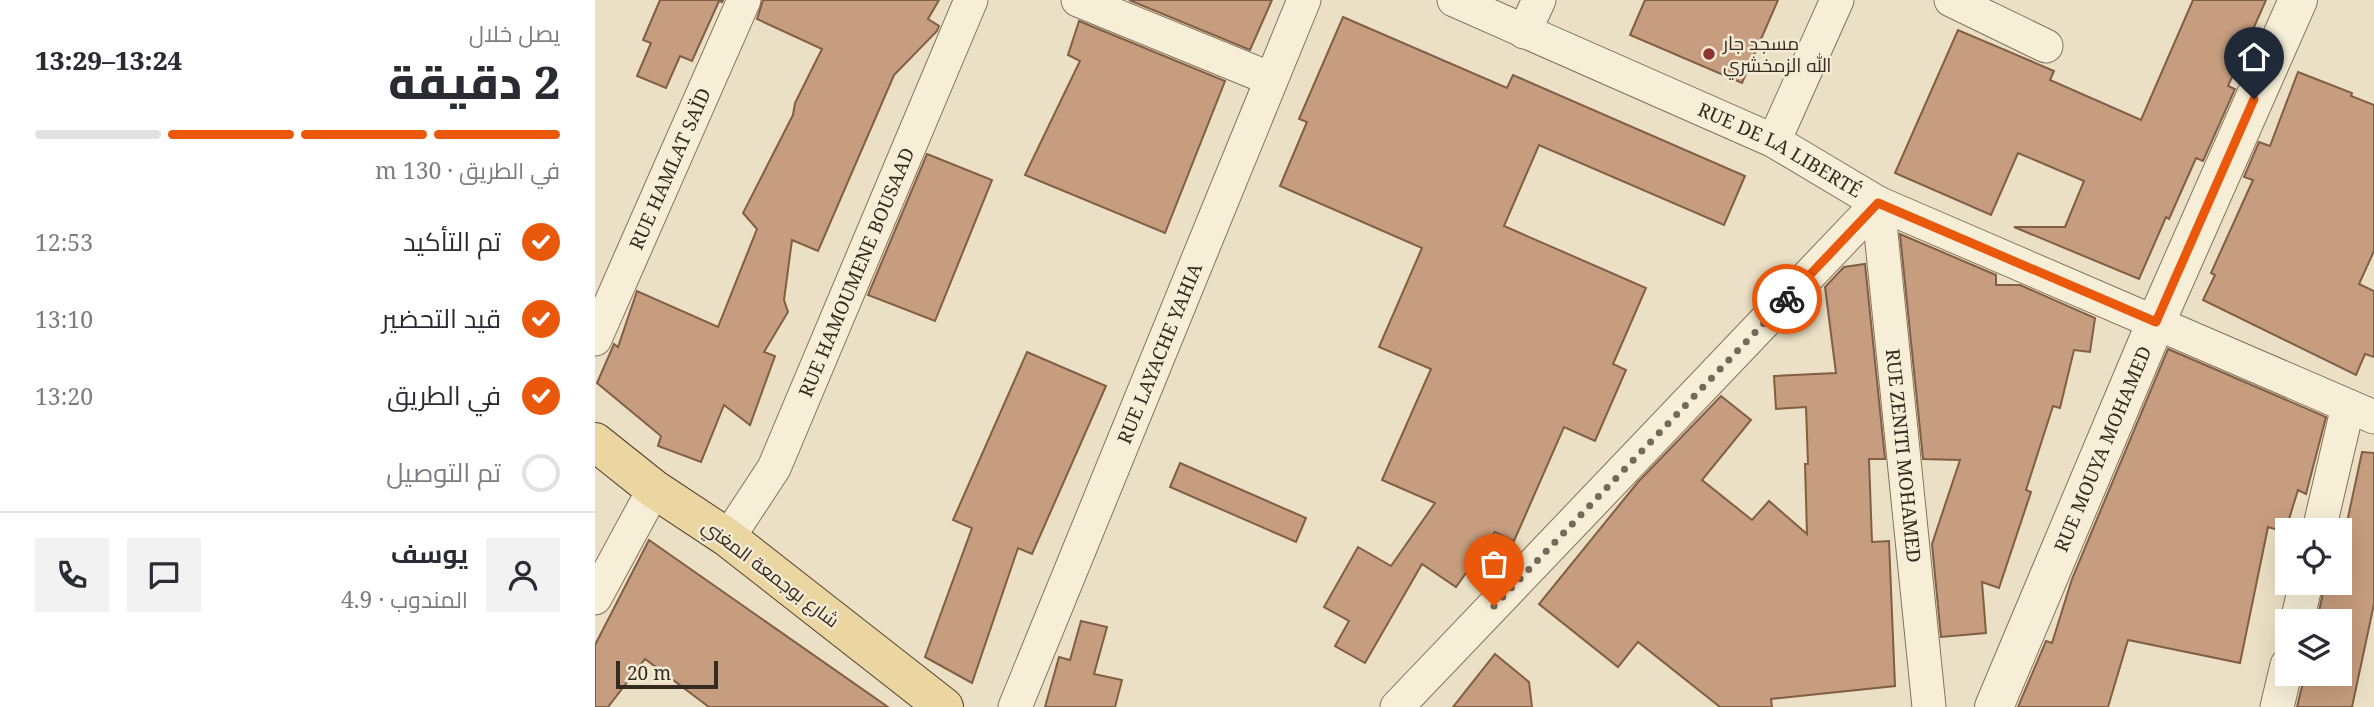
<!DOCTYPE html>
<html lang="ar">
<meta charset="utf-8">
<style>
:root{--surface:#fff;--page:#f2f2f3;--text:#2b2b33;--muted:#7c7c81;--line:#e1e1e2;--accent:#ea580c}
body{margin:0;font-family:"Noto Serif",Cairo,serif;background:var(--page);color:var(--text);direction:rtl;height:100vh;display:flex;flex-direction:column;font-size:26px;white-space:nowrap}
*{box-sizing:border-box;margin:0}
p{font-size:23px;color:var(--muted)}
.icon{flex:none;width:38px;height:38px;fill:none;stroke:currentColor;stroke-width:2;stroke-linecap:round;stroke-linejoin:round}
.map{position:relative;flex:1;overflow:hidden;direction:ltr}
.drawer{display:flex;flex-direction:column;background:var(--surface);width:595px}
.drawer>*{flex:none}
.fabs{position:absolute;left:1680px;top:518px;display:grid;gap:14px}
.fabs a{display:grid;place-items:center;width:77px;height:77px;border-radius:0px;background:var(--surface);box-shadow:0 7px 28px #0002;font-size:35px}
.scale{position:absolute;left:21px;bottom:18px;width:102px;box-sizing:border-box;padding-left:7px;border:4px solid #352a1f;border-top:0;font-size:19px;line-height:24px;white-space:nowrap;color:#352a1f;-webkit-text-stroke:5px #f3ead4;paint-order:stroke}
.pin{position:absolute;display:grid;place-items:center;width:60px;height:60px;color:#fff;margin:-72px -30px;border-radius:50% 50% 50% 0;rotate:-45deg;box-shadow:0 0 7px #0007}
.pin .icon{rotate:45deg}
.courier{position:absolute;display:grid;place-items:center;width:70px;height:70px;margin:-35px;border:5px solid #ea580c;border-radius:50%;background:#fff;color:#222;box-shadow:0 2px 9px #0007}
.head em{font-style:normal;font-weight:800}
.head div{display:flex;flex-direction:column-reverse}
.head{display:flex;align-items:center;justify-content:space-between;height:119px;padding:0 35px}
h1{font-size:46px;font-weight:800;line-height:52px}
.bar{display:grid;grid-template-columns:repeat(4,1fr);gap:10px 7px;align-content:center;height:84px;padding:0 35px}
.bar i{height:9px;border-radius:5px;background:var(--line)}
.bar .current{background:var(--accent)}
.bar p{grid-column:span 4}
.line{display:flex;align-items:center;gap:18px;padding:0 35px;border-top:2px solid var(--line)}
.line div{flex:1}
.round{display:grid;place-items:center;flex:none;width:74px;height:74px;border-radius:0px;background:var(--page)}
ol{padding:0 35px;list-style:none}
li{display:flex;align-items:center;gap:21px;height:77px}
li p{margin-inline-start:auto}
li .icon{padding:7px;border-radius:50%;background:var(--accent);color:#fff;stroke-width:4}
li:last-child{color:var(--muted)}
li i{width:38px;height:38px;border:4px solid var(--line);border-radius:50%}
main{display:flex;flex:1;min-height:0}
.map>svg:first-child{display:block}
.building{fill:#c69d7e;stroke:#815e44;stroke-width:2}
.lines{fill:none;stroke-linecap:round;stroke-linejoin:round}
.minor-casing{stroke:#84725c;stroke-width:35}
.tertiary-casing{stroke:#84725c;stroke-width:40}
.primary-casing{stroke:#524130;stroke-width:40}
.minor{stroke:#f6eed7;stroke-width:33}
.tertiary{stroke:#f6eed7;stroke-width:38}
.primary{stroke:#ebd5a0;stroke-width:38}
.done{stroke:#756a59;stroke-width:7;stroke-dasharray:0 12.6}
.route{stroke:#ea580c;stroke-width:9}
.poi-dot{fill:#8e3331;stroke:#f3ead4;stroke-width:2.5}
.labels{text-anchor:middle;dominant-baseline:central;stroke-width:5;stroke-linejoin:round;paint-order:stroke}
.poi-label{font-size:19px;fill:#352a1f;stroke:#f3ead4;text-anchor:start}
.street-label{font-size:19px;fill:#352a1f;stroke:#f3ead4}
</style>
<main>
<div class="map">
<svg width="1779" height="707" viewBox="0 0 1779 707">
<rect width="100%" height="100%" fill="#ebe0c5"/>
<g class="building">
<polygon points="65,0 128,0 127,2 124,1 97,61 85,56 71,88 42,76 56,43 48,40"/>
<polygon points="168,0 344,0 333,19 344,26 342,31 299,75 223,251 197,240 189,300 193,312 169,352 180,356 155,425 129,405 106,462 63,446 66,436 2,383 19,344 23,347 42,291 123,327 162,229 148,213 198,115 200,103 227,49 162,19"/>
<polygon points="534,0 677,0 655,50"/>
<polygon points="1050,0 1183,0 1147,83 1035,35"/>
<polygon points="1598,0 1671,0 1633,86 1640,89 1608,161 1601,158 1574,219 1571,217 1544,279 1419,227 1470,227 1489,181 1423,153 1396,215 1300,173 1363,30 1459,71 1455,80 1546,120"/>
<polygon points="748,17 912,88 918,75 1150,176 1129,225 944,145 909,226 1051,288 1018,364 1031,370 1000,441 969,427 919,541 900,532 861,587 827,564 770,663 740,646 754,621 729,607 763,547 796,566 840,503 787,480 836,369 784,347 827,248 685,186 712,122 704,119"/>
<polygon points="484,21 630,81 570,233 430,175 485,61 473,55"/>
<polygon points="1703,72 1757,93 1756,96 1779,105 1779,251 1764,284 1779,291 1779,357 1770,354 1761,375 1608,300 1620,275 1616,273 1658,180 1649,177 1664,142 1675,146"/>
<polygon points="332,154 397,180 340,321 273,295"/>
<polygon points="1305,234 1401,275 1401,285 1425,285 1500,318 1495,352 1479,350 1465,408 1458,406 1431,490 1436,492 1404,588 1387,582 1391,633 1346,637 1337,544 1365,460 1328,459"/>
<polygon points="1270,264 1290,459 1274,459 1277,542 1294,541 1300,686 1176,699 1177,707 1125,707 1043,642 1023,667 944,604 1043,482 1126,396 1156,420 1107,480 1157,520 1174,501 1212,534 1210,464 1213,464 1211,407 1181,409 1179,376 1241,373 1230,287 1249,267"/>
<polygon points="1573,349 1731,417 1711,494 1703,490 1690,532 1673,527 1645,663 1533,640 1513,707 1423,707 1451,641 1457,643 1477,579"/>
<polygon points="432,352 511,386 437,554 423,548 377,683 330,657 377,528 358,520"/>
<polygon points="1767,452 1779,453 1779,604 1757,707 1702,707 1710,674 1745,674 1745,621 1722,621 1730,583 1745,583 1745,555"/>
<polygon points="585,463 711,518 701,542 575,487"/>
<polygon points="54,540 293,707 114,707 50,659 13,707 0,707 0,645"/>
<polygon points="486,621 512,627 499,674 527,680 520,707 450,707 464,657 475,660"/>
<polygon points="900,654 934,682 937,707 858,707"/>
</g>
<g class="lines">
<defs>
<g id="minor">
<polyline points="483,0 676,79"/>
<path id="s1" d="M859 0 1179 141 1283 203 1779 417"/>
<polyline points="1356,0 1451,46"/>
<polyline points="929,32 944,0"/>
<polyline points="1179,141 1242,0"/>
<path id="s2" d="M1283 203 1334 707"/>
<path id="s3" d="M0 339 149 0"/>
<polyline points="1724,530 1753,406"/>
<path id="s4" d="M133 538 179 468 376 0"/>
<polyline points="0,598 59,489"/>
<polyline points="1702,621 1711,583"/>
<path id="s5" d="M420 707 709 0"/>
<polyline points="802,707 1283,203"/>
<polyline points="1682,707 1692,665"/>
</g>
<g id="tertiary">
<path id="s6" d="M1399 707 1561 322 1703 0"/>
</g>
<polyline id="primary" points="0,442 59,489 133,538 349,707"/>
</defs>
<use href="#minor" class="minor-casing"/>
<use href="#tertiary" class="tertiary-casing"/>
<use href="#primary" class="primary-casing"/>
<use href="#minor" class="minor"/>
<use href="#tertiary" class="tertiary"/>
<use href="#primary" class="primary"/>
</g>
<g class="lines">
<polyline class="done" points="899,606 1192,299"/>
<polyline class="route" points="1192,299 1283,203 1561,322 1659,99"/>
</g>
<circle class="poi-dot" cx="1114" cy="54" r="7"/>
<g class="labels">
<g class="poi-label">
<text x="1128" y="43">مسجد جار<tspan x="1128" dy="22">الله الزمخشري</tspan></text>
</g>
<g class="street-label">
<text stroke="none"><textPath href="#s1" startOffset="359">RUE DE LA LIBERTÉ</textPath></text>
<text stroke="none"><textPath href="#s3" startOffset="186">RUE HAMLAT SAÏD</textPath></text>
<text stroke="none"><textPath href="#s4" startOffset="296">RUE HAMOUMENE BOUSAAD</textPath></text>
<text stroke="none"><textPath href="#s5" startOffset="382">RUE LAYACHE YAHIA</textPath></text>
<text stroke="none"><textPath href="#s6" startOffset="280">RUE MOUYA MOHAMED</textPath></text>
<text stroke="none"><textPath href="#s2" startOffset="254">RUE ZENITI MOHAMED</textPath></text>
<text transform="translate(176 573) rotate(37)">شارع بوجمعة المغني</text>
</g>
</g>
</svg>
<div class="fabs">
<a><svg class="icon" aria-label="locate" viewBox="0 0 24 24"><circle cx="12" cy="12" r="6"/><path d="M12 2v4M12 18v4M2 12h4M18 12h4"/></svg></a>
<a><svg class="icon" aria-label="layers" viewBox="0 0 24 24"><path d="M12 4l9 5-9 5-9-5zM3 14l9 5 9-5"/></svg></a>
</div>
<div class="scale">20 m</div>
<div class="pin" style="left:899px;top:606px;background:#ea580c"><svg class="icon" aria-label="bag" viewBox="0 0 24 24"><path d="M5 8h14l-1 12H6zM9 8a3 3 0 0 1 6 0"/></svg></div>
<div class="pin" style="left:1659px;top:99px;background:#1f2937"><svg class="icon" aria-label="home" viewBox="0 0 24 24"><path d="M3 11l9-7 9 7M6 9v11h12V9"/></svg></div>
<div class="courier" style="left:1192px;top:299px"><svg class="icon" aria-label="bike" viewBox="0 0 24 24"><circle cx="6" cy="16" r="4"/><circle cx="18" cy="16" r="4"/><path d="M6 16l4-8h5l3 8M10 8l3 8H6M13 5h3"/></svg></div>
</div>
<section class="drawer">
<div class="head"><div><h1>2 دقيقة</h1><p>يصل خلال</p></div><em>13:24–13:29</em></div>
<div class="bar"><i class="current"></i><i class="current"></i><i class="current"></i><i></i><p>في الطريق · 130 m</p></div>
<ol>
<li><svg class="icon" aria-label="check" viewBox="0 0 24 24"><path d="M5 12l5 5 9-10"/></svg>تم التأكيد<p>12:53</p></li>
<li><svg class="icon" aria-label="check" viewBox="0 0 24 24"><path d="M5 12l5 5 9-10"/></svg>قيد التحضير<p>13:10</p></li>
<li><svg class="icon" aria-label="check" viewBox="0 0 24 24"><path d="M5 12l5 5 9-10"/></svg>في الطريق<p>13:20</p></li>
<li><i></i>تم التوصيل</li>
</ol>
<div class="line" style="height:126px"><a class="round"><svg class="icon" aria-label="person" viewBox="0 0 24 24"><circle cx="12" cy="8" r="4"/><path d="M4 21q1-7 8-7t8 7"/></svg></a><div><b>يوسف</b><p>المندوب · 4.9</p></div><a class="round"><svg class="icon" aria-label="chat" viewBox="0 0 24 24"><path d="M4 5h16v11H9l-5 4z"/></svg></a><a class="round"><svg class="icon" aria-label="phone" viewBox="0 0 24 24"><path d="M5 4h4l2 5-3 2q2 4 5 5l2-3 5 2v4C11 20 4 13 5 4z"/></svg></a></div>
</section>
</main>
